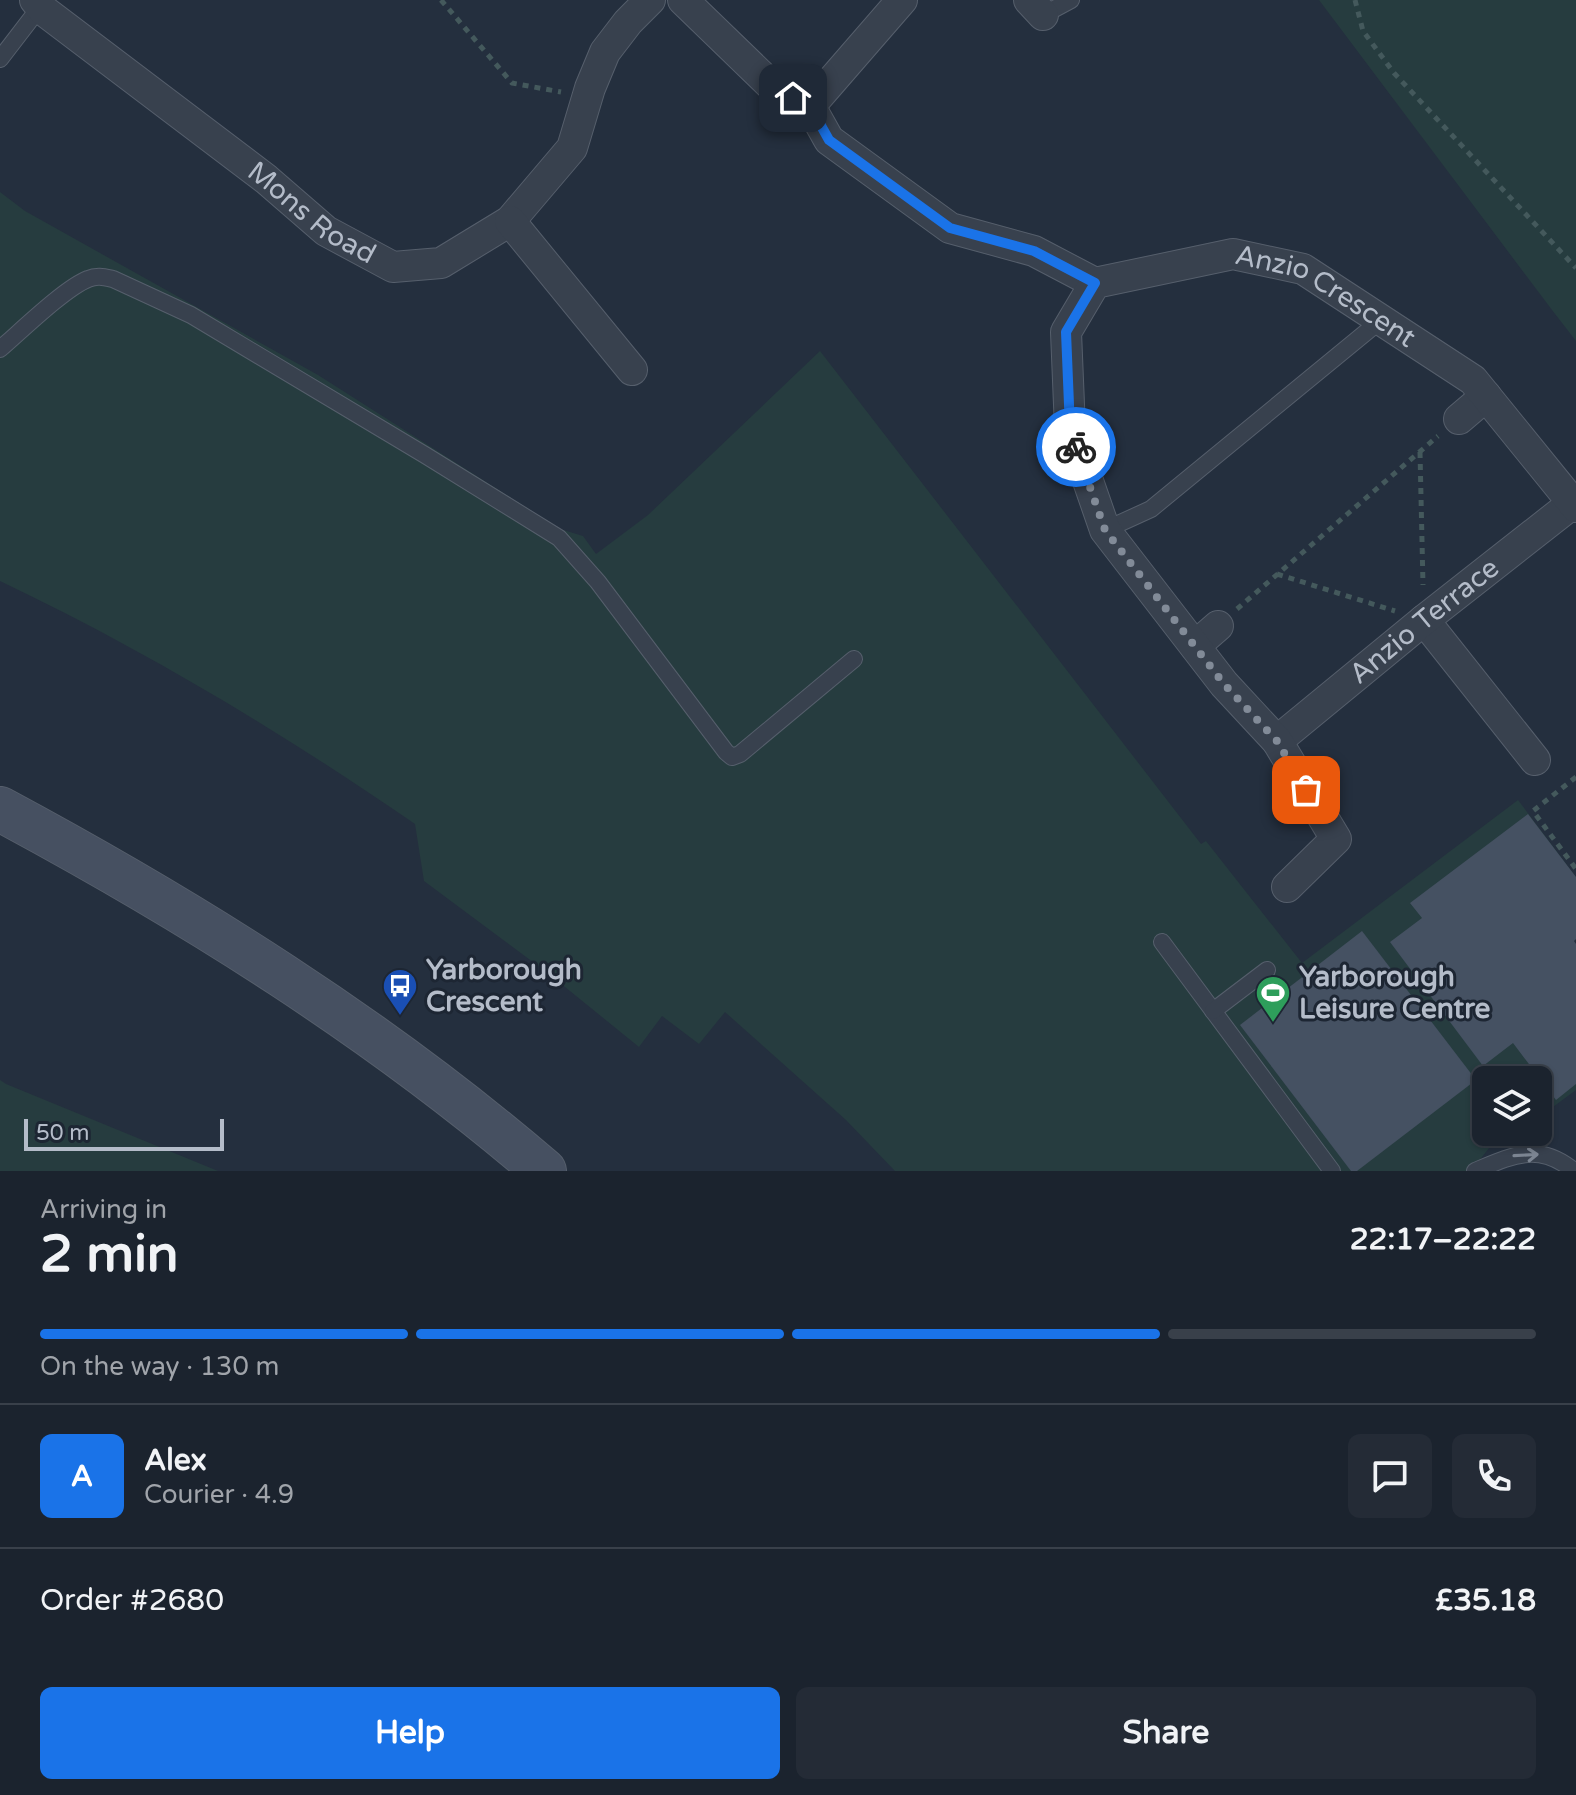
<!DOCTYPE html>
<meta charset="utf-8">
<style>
:root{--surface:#1b232e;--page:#242b36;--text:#f1f3f6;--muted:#a0a4aa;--line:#39404a;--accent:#1a73e8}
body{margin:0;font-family:"Varela Round",sans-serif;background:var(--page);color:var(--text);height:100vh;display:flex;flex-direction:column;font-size:30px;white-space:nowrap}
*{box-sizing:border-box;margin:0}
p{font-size:26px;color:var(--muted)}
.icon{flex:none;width:44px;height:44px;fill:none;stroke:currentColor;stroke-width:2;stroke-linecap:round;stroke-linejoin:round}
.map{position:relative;height:1171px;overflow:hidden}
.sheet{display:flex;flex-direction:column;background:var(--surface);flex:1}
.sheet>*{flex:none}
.fabs{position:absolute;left:1472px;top:1066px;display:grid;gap:16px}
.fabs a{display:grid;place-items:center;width:80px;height:80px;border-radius:12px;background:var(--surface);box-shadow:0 2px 6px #0004,0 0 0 2px var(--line);font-size:40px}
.scale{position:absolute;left:24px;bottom:20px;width:200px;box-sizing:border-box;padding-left:8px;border:4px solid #b4bcc9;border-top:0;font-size:22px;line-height:28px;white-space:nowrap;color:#b4bcc9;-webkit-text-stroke:6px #1d2633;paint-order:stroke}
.pin{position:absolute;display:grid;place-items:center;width:68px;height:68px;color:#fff;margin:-34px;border-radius:16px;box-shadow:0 4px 12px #0006}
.courier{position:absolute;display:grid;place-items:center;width:80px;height:80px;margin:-40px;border:6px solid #1a73e8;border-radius:50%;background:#fff;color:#222;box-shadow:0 2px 10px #0007}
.head em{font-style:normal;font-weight:700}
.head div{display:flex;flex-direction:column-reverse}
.head{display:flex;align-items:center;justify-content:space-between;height:136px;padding:0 40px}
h1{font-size:52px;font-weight:700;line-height:60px}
.bar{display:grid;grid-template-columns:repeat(4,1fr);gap:12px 8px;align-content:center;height:96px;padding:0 40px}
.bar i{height:10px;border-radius:6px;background:var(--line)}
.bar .current{background:var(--accent)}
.bar p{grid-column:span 4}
.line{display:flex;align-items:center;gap:20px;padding:0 40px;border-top:2px solid var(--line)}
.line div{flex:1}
.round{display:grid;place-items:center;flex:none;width:84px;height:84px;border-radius:12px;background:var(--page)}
.action{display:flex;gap:16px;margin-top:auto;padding:16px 40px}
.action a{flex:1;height:92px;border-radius:12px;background:var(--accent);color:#fff;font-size:32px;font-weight:700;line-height:92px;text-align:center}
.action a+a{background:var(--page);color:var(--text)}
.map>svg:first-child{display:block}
.green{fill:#263c3f}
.building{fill:#455162}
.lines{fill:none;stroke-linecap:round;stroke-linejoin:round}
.service-casing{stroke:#565f6c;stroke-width:18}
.minor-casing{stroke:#565f6c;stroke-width:32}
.secondary-casing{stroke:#565f6c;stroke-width:46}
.path{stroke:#44595c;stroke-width:5;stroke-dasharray:6 6;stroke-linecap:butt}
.service{stroke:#38414e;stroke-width:16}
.minor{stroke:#38414e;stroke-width:30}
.secondary{stroke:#465061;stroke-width:44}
.oneway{stroke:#7c8592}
.done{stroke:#828b98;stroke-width:8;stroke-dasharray:0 14.4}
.route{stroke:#1a73e8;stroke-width:10}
.labels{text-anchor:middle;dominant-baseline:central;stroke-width:6;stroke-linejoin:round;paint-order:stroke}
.street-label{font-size:28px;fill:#b4bcc9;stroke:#1d2633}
.poi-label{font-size:28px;font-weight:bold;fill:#b4bcc9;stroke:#1d2633;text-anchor:start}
</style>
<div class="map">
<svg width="1576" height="1171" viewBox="0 0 1576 1171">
<rect width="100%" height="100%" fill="#242f3e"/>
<g class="green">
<polygon points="1319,0 1576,0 1576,341 1552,310"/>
<path d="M0 192 25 211 318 375 560 529 583 536 596 554 648 515 820 351 1201 844 1206 841 1302 963 1518 800 1576 877V939L1554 957 1576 958V1090L1538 1118V1080H1486V1132H1519L1508 1140 1493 1143 1471 1171H895L846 1120 725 1012 699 1044 662 1016 639 1047 549 974 424 881 415 824C283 733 145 650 0 581Z"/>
<polygon points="0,1080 6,1084 218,1171 0,1171"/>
</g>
<g class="building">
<polygon points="1528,814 1576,877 1576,939 1574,941 1576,944 1576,1084 1556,1100 1513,1043 1483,1066 1390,942 1422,918 1410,903"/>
<polygon points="1362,931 1476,1080 1357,1171 1351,1171 1240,1025"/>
</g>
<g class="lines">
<defs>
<g id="service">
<polyline points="1043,15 1071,0"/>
<polyline points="0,59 40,7"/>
<path d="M0 349C21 331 65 288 88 279 97 275 104 277 113 279L191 315 425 455 559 538 598 582 726 752 732 757 740 754 854 659"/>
<polyline points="1105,530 1151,509 1381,320"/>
<polyline points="1162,942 1332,1171"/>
<polyline points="1213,1011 1267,970"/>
<path d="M1475 1171C1513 1155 1539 1142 1574 1171"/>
</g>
<g id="minor">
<path id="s1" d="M35 0 43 10 266 179 326 231 393 267 441 263 510 221 572 148 590 88 605 52 628 22 650 0"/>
<polyline points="683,0 775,89 810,106 829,140 950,228 1034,251 1095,283"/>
<polyline points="1029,0 1043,15"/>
<polyline points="810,106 902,0"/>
<polyline points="510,221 632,370"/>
<polyline points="1459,419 1486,396"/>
<polyline points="1424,620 1535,760"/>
<polyline points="1195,646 1218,626"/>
<path id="s2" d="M1277 741 1424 620 1573 503"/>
<path id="s3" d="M1287 887 1336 839 1277 741 1224 684 1105 530 1070 429 1066 332 1095 283 1233 254 1303 269 1473 380 1576 507"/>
</g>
<path id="secondary" d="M0 809C192 912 379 1029 544 1171"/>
</defs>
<use href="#service" class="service-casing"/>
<use href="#minor" class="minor-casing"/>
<use href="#secondary" class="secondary-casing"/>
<g class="path">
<polyline points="441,0 512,83 561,92"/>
<polyline points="1355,0 1363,31 1394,73 1576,268"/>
<polyline points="1420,452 1423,585"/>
<polyline points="1277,574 1395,611"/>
<polyline points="1237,609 1438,436"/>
<polyline points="1576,777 1533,811 1576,869"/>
</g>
<use href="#service" class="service"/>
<use href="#minor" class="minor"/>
<use href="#secondary" class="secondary"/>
</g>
<defs><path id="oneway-shaft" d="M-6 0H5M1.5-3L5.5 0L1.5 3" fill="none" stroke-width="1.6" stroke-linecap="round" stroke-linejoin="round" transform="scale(2)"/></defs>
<use class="oneway" href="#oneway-shaft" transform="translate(1526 1155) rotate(-3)"/>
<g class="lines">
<polyline class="done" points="1076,447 1105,530 1224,684 1277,741 1306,790"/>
<polyline class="route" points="793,98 810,106 829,140 950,228 1034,251 1095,283 1066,332 1070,429 1076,447"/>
</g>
<defs>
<symbol id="bus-pin" viewBox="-11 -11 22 30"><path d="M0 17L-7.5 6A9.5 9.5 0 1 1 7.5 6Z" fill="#1a4fb4" stroke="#1d2633"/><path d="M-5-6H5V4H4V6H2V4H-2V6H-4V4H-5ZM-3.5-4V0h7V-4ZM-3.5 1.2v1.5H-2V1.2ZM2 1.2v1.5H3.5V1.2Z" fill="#fff"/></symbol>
<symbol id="stadium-pin" viewBox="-11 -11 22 30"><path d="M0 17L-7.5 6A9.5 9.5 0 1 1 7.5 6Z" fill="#2e9e5b" stroke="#1d2633"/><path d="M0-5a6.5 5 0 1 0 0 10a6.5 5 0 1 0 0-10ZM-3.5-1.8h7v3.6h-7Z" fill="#fff"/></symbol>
</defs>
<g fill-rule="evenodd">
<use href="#bus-pin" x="380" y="966" width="40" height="54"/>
<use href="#stadium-pin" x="1253" y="973" width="40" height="54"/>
</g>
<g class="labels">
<g class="street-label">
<text stroke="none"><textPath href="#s1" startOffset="350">Mons Road</textPath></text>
<text stroke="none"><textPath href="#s3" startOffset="960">Anzio Crescent</textPath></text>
<text stroke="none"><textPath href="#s2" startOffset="190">Anzio Terrace</textPath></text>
</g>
<g class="poi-label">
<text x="426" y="970">Yarborough<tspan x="426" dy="32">Crescent</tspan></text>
<text x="1299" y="977">Yarborough<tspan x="1299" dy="32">Leisure Centre</tspan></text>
</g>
</g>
</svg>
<div class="fabs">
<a><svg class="icon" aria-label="layers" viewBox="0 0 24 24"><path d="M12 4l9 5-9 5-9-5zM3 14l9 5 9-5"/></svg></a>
</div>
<div class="scale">50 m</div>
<div class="pin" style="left:1306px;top:790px;background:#ea580c"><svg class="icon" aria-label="bag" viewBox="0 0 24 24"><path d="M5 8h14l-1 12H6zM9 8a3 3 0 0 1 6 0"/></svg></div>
<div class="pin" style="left:793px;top:98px;background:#1f2937"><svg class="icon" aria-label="home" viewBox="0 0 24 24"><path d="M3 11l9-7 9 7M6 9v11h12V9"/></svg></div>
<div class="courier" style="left:1076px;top:447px"><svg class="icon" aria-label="bike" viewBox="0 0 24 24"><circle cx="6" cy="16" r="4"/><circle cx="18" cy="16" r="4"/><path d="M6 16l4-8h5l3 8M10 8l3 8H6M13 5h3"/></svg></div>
</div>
<section class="sheet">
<div class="head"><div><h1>2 min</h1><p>Arriving in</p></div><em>22:17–22:22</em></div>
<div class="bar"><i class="current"></i><i class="current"></i><i class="current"></i><i></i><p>On the way · 130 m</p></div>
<div class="line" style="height:144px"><b class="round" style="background:var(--accent);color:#fff">A</b><div><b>Alex</b><p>Courier · 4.9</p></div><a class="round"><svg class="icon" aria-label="chat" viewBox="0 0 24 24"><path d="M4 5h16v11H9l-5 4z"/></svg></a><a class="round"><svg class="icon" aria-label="phone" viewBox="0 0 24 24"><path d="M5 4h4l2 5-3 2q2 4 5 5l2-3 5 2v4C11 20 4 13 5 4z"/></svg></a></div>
<div class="line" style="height:104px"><div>Order #2680</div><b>£35.18</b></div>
<div class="action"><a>Help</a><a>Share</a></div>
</section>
